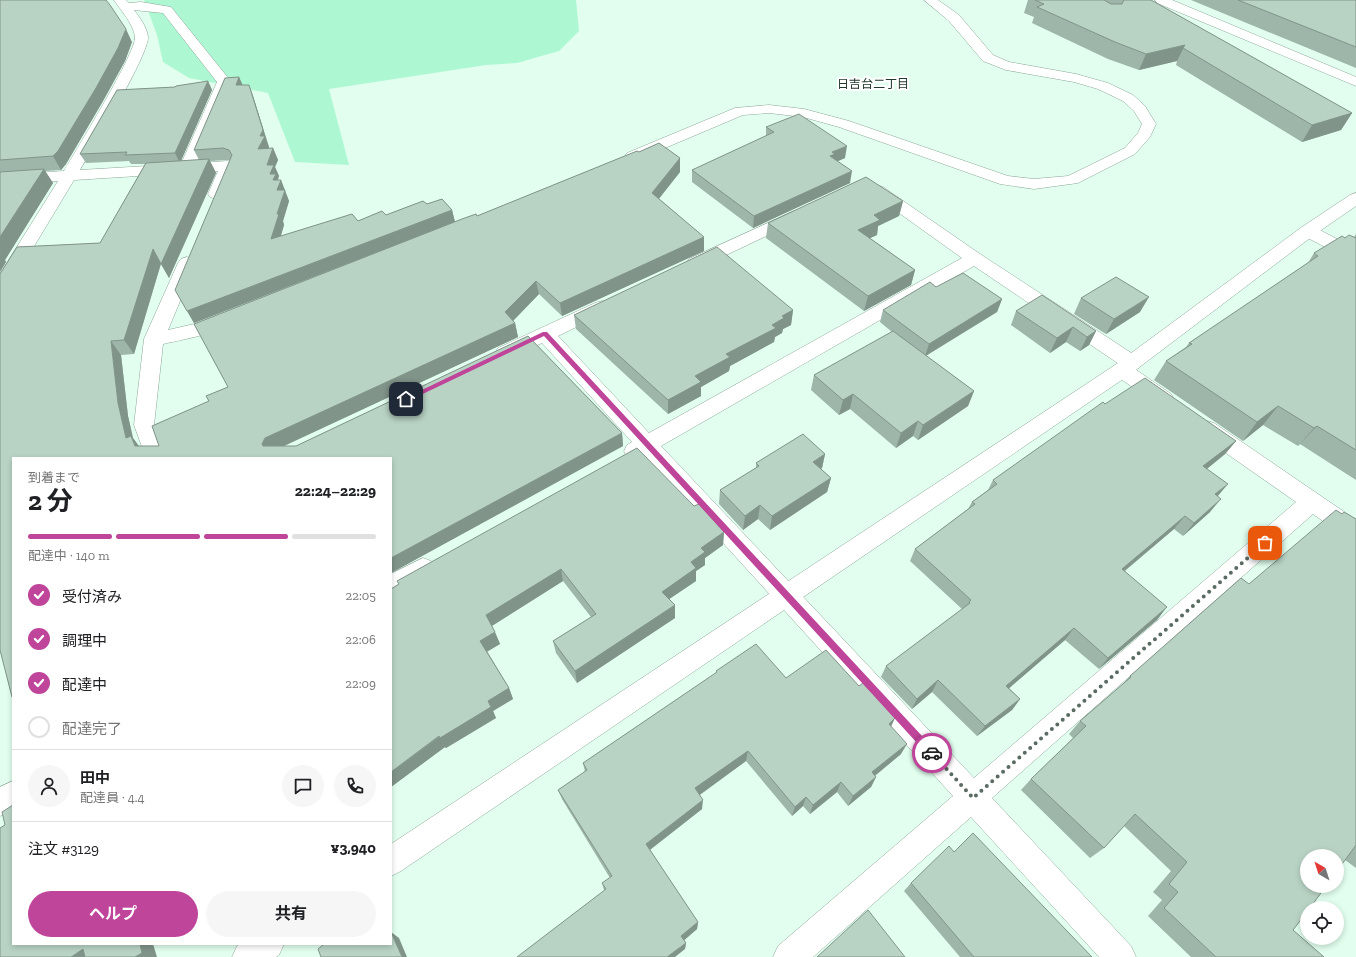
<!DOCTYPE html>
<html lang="ja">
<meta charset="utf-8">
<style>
:root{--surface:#fff;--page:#f6f6f6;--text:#202124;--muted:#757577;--line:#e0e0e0;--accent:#be4599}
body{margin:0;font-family:"Zilla Slab","Noto Sans JP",serif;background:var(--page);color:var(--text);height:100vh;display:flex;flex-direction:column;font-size:15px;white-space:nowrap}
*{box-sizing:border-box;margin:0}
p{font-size:13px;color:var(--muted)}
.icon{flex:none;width:22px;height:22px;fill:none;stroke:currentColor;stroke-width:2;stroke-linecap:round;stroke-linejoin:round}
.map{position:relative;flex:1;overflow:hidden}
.details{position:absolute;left:12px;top:457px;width:380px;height:488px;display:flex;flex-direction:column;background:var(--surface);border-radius:0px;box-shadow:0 2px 6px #0003}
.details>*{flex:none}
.needle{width:26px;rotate:321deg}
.tools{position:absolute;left:1300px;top:849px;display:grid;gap:8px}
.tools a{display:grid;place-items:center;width:44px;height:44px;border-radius:50%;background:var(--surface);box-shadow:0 2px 6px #0003;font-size:20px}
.pin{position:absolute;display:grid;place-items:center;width:34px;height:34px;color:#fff;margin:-17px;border-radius:8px;box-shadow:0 2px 6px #0006}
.courier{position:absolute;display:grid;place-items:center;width:40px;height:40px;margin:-20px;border:3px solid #be4599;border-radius:50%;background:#fff;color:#222;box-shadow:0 1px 5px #0007}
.head em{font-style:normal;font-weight:700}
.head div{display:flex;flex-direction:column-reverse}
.head{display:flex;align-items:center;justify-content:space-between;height:68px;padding:0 16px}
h1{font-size:26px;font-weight:700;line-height:30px}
.bar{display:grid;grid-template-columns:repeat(4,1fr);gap:6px 4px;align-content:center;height:48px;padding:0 16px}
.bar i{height:5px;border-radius:3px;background:var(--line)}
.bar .selected{background:var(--accent)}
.bar p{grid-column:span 4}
.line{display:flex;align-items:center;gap:10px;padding:0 16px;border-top:1px solid var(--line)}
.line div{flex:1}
.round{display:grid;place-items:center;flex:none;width:42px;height:42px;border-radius:21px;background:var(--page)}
ol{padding:0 16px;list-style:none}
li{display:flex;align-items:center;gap:12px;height:44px}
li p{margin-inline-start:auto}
li .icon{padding:4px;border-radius:50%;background:var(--accent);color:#fff;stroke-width:4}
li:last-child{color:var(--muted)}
li i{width:22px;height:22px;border:2px solid var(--line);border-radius:50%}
.cta{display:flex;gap:8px;margin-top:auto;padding:8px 16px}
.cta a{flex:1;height:46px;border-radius:24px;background:var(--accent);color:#fff;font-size:16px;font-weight:700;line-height:46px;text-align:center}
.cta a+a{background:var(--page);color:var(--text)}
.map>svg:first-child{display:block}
.green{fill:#adf8d2}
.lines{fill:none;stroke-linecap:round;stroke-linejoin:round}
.minor-casing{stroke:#8ca799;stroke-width:1}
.tertiary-casing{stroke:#8ca799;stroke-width:1}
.minor{fill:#fff;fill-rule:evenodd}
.tertiary{fill:#fff;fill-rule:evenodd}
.wall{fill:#9eb5a9}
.shaded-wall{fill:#819489}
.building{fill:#b8d3c4;stroke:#819489}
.route{fill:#be4599}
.done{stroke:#5a6b62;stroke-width:4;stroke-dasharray:0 7.2}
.labels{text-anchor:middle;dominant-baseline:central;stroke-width:4;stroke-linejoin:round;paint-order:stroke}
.far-neighbourhood-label{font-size:12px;fill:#22392d;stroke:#fff}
</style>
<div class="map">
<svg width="1356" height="957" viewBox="0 0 1356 957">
<rect width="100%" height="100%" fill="#e1feee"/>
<polygon class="green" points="144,0 576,0 579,31 559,51 517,63 486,65 329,89 349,165 295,162 268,93 189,78 163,62 157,35"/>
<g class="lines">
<defs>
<g id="minor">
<path d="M114 0H126L129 3 141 2 171 7 229 79 231 82 197 163 228 161 234 163 236 166 224 194 222 197 216 199 210 197 208 194 218 171 74 180 6 293 0 295V274L58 181 0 185V175L64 171C75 152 137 51 135 37 133 23 121 11 114 0ZM134 10 163 13 217 82 181 164 80 170C91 151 150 52 148 37 147 27 140 18 134 10Z"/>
<polygon points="924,0 938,0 959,15 993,55 1009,62 1076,74 1108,83 1133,95 1145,106 1156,124 1150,137 1135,154 1078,183 1034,189 1000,184 839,127 803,117 769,113 743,115 639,159 633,161 627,159 625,156 627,153 735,108 769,105 804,109 849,121 1008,176 1034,179 1068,176 1125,148 1138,133 1142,124 1134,111 1123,101 1098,89 1074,82 1006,70 983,61 949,21"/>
<polygon points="1155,0 1172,0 1356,77 1356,86 1157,3"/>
<polygon points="877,185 883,187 980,254 1139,358 1142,363 1139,368 1135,369 1171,394 1174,399 1171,404 1164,406 1157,404 1115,375 1112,370 1115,365 1119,364 974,266 661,446 974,778 1296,502 1200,435 1196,429 1200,423 1207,421 1214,423 1356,520 1356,542 1348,539 1313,514 992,798 1131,946 1136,957 1099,957 971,817 813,957 773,957 778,946 953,796 644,456 635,459 627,457 624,451 627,445 632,442 542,343 505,360 498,358 495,353 498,348 595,303 602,301 609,303 611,307 609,311 558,336 649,433 962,258 871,193 869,190 871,187"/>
<polygon points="794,211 800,212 802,216 800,220 701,267 695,269 689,267 686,263 689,259"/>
<polygon points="1308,226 1314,227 1356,249 1356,262 1350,260 1302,235 1299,231 1302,227"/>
<path d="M187 257 193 259 196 263 168 330 194 324 224 314 231 315 233 320C225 333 179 340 163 344L154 425 168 458H146L134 425 144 339 178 263 181 259Z"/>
<path d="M423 558 431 561 435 568C429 580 404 592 391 596V574Z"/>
<polygon points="13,781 13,810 0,816 0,787"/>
</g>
<g id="tertiary">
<polygon points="1356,193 1356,206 1314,235 1129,375 401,871 391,876 391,844 1115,365 1302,227 1350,195"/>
<polygon points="240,944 284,944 279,955 276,957 232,957 237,946"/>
</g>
</defs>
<use href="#minor" class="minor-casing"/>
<use href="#tertiary" class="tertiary-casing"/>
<use href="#minor" class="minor"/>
<use href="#tertiary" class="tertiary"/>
</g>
<g class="wall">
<polygon points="0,0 132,42 125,61 103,101 66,164 61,170 45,171 53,183 5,260 6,262 0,272"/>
<polygon points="1028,0 1151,0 1352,113 1341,130 1302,142 1176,65 1177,61 1139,70 1108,59 1032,23 1034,17 1024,13"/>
<polygon points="1191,0 1356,0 1356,68"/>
<polygon points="239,77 242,85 249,85 253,96 267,141 269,147 269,148 273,148 278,160 275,167 279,176 278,179 278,180 281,180 289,201 283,221 284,225 281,236 352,214 358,221 382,211 386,215 423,201 427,204 442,199 452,210 455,222 194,323 175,290 230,160 228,160 210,161 216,173 169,278 161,264 134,354 121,355 128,416 133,438 139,446 159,446 152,426 209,401 206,396 228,387 194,324 462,219 476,214 477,216 637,151 639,152 659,143 680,158 680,172 659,199 704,237 704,251 562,316 539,294 513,321 515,323 518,337 284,446 296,446 528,336 622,433 623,446 391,573 391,458 13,458 13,697 12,697 0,650 0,274 17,247 100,243 145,164 131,164 129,161 86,163 80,154 117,90 175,87 176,86 208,81 212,90 181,161 199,160 194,150 225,78"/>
<polygon points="766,127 845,158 837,161 850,183 753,228 692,182 692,170 766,136"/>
<polygon points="903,201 899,216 878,226 877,235 870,238 915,270 911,285 864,311 766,238 768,223"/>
<polygon points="1356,234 1356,480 1300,444 1298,446 1263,425 1243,441 1154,380 1166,361 1186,347 1189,343 1308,263 1314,253 1345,238 1354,237"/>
<polygon points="936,287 1002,299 997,312 926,356 974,391 968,406 918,440 913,436 896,448 850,409 839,415 811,390 814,375 892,332 880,322 883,310"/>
<polygon points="1081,298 1140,312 1106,334 1074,314"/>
<polygon points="793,310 791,325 783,329 782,333 775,337 774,342 730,366 729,371 701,387 701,396 668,414 576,329 574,315"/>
<polygon points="1016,311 1096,331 1089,345 1080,351 1066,342 1050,353 1011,325"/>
<polygon points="1105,404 1236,441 1225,454 1207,469 1218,496 1210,512 1183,536 1174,529 1125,571 1157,620 1099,669 1065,640 1009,688 1020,699 1012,710 977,736 932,692 912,709 881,677 886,666 962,609 910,561 915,549 968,509 972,502 988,490 993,480"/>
<polygon points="825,454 822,468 821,469 831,478 827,492 770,530 758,519 743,530 719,504 720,490 756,468 756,463"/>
<polygon points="694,506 724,532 723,545 705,558 705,565 696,571 696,581 669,599 675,605 675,618 577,683 556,653 553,641 591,617 563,581 492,626 500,644 487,651 509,688 513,699 493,711 496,718 446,748 445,747 391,787 391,589 399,584 397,581"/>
<polygon points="1342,514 1356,519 1356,868 1345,860 1293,930 1324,957 1191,957 1148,916 1162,900 1153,892 1171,871 1124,826 1104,848 1090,858 1021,790 1031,779 1073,738 1069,734 1080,721 1118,689 1130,676 1249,584"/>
<polygon points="716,671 786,678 891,726 901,754 875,776 876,777 871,787 848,806 837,792 810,814 803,806 792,816 746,761 700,795 702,809 650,850 698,922 697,929 684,940 686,943 685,949 604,890 602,883 610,878 562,799 558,790 585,772 583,763 716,673"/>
<polygon points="954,852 1092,957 960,957 904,891 911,883"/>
</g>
<g class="shaded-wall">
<polygon points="126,29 132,42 125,61 103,101 66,164 61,170 53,156"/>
<polygon points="1185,45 1177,61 1139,70 1146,54"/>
<polygon points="239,77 244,88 236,85"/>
<polygon points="208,81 212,90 180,163 175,153"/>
<polygon points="249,85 253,96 267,141 269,147 263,160 258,149 260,136"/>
<polygon points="1352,113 1341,130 1302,142 1312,125"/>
<polygon points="847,146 845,158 834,163 830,156 832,152"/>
<polygon points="273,148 278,160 275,167 279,176 278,179 280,183 281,180 289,201 283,221 284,225 276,251 271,239 277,214 267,165"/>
<polygon points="680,158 680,172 652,207 652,193"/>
<polygon points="209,159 216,173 169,278 161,264"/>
<polygon points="44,169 53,183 5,260 6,262 0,272 0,237"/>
<polygon points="852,171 850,183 753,228 754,216"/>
<polygon points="903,201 899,216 878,226 877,235 855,245 858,230 874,215"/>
<polygon points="452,210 455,222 194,323 187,311"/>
<polygon points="704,237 704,251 562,316 560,303"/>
<polygon points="153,249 161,263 134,354 124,340"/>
<polygon points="915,270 911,285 864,311 868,296"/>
<polygon points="536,281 539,294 508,326 505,312"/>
<polygon points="1149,297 1140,312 1106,334 1114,319"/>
<polygon points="1002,299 997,312 925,356 929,344"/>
<polygon points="793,310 791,325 783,329 782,333 775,337 774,342 730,366 729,371 701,387 701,396 668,414 668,400 695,376 726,354 772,325 782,316"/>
<polygon points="515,323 518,337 273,451 270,457 262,444 265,438"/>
<polygon points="1073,327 1066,342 1050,353 1057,338"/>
<polygon points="1096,331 1089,345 1080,351 1087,337"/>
<polygon points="111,341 121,355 128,416 133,438 141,449 135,446 126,438 118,403"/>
<polygon points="974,391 968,406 918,440 923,425"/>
<polygon points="853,394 850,409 839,415 843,400"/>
<polygon points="1278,406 1263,425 1243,441 1257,422"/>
<polygon points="918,421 913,436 896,448 901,433"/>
<polygon points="1317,426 1300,444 1298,446 1314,428"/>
<polygon points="622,433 623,446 391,573 391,558"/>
<polygon points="1236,441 1225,454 1193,480 1203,466"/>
<polygon points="825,454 822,468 810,476 813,462"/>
<polygon points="831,478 827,492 770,530 772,516"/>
<polygon points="1228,484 1217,497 1215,494"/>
<polygon points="1221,499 1210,512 1183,536 1194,523"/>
<polygon points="760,505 758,519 743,530 745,516"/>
<polygon points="1185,516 1174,529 1112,581 1122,569"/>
<polygon points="724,532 723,545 705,558 705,565 696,571 696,581 662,604 662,592 691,562 701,548"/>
<polygon points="561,569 563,581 490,627 486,615"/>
<polygon points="675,605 675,618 577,683 575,671"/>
<polygon points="1167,607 1157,620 1099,669 1108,658"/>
<polygon points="1074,628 1065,640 999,697 1006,686"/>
<polygon points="495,632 500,644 485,653 480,641"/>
<polygon points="938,680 932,692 912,709 917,699"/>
<polygon points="509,688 513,699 493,711 496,718 446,748 445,747 391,787 391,772 488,701"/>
<polygon points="1020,699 1012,710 977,736 985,726"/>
<polygon points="895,718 890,729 889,724"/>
<polygon points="907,744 901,754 867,782 872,772"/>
<polygon points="748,751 746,761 695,798 695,788"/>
<polygon points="876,777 871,787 848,806 853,796"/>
<polygon points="841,782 837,792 810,814 813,805"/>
<polygon points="806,797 803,806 792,816 795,807"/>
<polygon points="703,800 702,809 647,852 646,844"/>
<polygon points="698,922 697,929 681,943 681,936"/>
<polygon points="391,932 399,938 407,957 402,957"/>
<polygon points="686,943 685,949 675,957 667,957"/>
<polygon points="140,944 153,944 157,957 135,957"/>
<polygon points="83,949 96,957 71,957"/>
</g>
<g class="building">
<polygon points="0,0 106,0 110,5 126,29 118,48 96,88 58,151 53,156 0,160"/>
<polygon points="1035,0 1104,0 1111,4 1122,4 1124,0 1151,0 1352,113 1312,125 1183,48 1185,45 1146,54 1115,42 1037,7 1044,4"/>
<polygon points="1238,0 1356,0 1356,47"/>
<polygon points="239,77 236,85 249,85 263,130 260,136 265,136 258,149 273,148 267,165 274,165 270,174 276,174 273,180 281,180 277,190 285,190 277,214 279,214 271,239 352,214 358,221 382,211 386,215 423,201 427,204 442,199 452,210 187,311 175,290 232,155 229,150 223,148 194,150 225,78"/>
<polygon points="208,81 175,153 125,155 127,152 80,154 117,90 175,87 176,86"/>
<polygon points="799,114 847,146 832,152 835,154 830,156 852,171 754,216 692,170 774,132 766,127"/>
<polygon points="659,143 680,158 652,193 704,237 560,303 536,281 505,312 515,323 265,438 262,444 263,446 296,446 528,336 622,433 391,558 391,458 13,458 13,696 12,697 0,650 0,274 17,247 100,243 146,163 209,159 161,264 153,249 124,340 111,341 118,403 126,438 131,436 135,446 159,446 152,426 209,401 206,396 228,387 194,324 462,219 476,214 477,216 637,151 639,152"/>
<polygon points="44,169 0,237 0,172"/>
<polygon points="866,177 903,201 874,215 880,220 858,230 915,270 868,296 768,223"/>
<polygon points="1349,235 1356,238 1356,450 1317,426 1314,428 1278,406 1257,422 1166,361 1192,344 1189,343 1318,256 1314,253 1342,236 1345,238"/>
<polygon points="717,247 793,310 782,316 784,318 772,325 776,328 726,354 730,357 695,376 701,382 668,400 574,315"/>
<polygon points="963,273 1002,299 929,344 883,310 930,282 936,287"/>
<polygon points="1116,277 1149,297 1114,319 1081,298"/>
<polygon points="1042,295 1096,331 1087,337 1073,327 1057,338 1016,311"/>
<polygon points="893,331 974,391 923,425 918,421 901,433 853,394 843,400 814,375"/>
<polygon points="1145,378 1236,441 1203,466 1228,484 1215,494 1221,499 1194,523 1185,516 1122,569 1167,607 1108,658 1074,628 1006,686 1020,699 985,726 938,680 917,699 886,666 970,603 969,602 971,600 915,549 975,504 972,502 997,484 993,480 1103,402 1105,404"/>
<polygon points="803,434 825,454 813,462 831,478 772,516 760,505 745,516 720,490 759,466 756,463"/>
<polygon points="637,448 694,506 699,504 724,532 701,548 705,552 691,562 696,568 662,592 675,605 575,671 553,641 596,614 561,569 486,615 495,632 480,641 509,688 488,701 491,707 440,738 439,736 391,772 391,589 399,584 397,581"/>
<polygon points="1336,510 1342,514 1344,512 1356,519 1356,845 1337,871 1337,856 1307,856 1307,886 1326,886 1310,908 1307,908 1307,912 1293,930 1324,957 1216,957 1164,908 1178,892 1169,884 1187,862 1135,814 1104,848 1031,779 1086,726 1080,721 1131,677 1130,676 1241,578 1249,584"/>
<polygon points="756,644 786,678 826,650 859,686 863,683 895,718 889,724 907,744 872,772 876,777 853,796 841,782 813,805 806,797 795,807 748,751 695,788 703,800 646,844 698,922 681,936 686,943 667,957 517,957 606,889 602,883 612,876 558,790 587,770 583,763 717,672 716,671"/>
<polygon points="13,805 13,944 140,944 142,953 135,957 85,957 83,949 71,957 0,957 0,828 5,825 2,812"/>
<polygon points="973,833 1092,957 974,957 911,883 949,846 954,852"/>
<polygon points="868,910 905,957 817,957"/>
<polygon points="391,932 402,957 321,957 318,949 324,944 391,944"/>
</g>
<polygon class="route" points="543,332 547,332 935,750 935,756 929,756 544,336 408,401 406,401 403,399"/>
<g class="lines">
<polyline class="done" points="932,753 973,798 1265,543"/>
</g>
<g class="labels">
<g class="far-neighbourhood-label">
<text x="873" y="84">日吉台二丁目</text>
</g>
</g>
</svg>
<div class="tools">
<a><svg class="needle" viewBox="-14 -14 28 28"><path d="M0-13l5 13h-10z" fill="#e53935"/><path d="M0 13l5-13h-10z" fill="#757577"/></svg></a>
<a><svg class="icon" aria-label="locate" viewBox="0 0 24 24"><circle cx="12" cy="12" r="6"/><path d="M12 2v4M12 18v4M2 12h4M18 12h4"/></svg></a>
</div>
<div class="pin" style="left:1265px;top:543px;background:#ea580c"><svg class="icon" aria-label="bag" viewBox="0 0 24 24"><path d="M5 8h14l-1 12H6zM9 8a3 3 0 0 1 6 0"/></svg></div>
<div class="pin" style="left:406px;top:399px;background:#1f2937"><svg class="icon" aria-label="home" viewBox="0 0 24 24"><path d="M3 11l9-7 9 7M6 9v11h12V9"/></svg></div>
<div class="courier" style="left:932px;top:753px"><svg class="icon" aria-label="car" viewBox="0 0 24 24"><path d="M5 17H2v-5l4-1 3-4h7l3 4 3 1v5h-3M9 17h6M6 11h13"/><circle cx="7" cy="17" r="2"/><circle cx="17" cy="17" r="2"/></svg></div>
<section class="details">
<div class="head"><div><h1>2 分</h1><p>到着まで</p></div><em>22:24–22:29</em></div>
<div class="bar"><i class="selected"></i><i class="selected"></i><i class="selected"></i><i></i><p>配達中 · 140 m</p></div>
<ol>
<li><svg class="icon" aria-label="check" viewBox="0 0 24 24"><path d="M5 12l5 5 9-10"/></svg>受付済み<p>22:05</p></li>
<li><svg class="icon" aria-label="check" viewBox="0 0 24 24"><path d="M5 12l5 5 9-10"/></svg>調理中<p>22:06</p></li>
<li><svg class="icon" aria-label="check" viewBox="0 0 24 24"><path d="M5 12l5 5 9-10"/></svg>配達中<p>22:09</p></li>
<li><i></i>配達完了</li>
</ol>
<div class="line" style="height:72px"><a class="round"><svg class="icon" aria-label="person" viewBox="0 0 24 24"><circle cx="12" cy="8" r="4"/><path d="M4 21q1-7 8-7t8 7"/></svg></a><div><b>田中</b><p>配達員 · 4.4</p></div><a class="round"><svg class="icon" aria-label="chat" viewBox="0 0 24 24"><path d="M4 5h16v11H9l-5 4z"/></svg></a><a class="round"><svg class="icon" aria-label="phone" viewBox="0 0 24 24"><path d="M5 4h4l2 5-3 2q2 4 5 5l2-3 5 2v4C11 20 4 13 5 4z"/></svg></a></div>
<div class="line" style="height:52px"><div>注文 #3129</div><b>¥3,940</b></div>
<div class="cta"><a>ヘルプ</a><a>共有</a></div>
</section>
</div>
